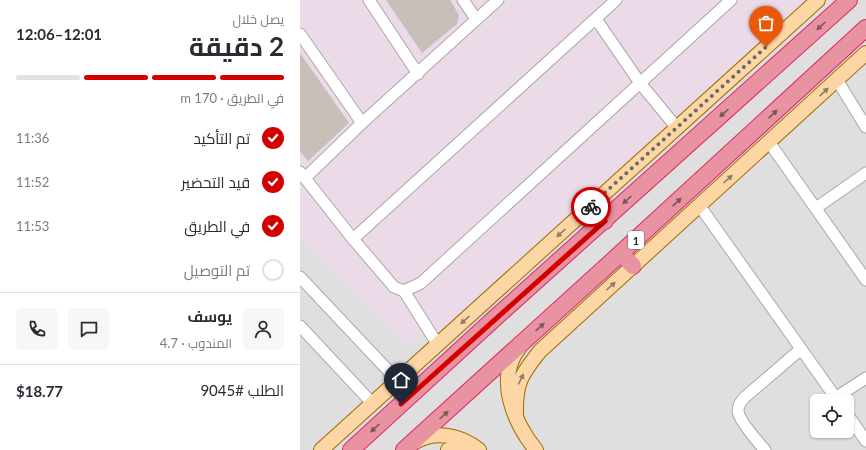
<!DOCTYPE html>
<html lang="ar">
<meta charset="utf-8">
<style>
:root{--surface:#fff;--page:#f7f7f7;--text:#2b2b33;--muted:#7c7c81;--line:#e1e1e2;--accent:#d40000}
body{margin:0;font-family:Lato,Cairo,sans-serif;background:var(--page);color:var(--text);direction:rtl;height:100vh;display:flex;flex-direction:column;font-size:15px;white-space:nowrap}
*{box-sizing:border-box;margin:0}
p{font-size:13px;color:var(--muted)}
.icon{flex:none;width:22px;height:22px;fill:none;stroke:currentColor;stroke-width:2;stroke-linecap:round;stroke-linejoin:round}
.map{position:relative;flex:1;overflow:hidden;direction:ltr}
.drawer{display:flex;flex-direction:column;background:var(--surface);width:300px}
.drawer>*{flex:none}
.controls{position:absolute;left:510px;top:394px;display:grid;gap:8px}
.controls a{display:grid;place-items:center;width:44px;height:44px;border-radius:6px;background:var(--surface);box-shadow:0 1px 3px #0004;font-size:20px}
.pin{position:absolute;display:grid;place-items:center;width:34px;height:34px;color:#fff;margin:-41px -17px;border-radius:50% 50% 50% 0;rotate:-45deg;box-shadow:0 0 4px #0007}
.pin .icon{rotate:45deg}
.courier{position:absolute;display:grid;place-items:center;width:40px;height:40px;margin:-20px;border:3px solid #d40000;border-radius:50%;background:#fff;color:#222;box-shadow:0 1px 5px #0007}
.overview em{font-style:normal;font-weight:700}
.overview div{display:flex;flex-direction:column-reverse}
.overview{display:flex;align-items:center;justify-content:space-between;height:68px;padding:0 16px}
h1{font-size:26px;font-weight:700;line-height:30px}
.bar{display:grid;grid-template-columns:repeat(4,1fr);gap:6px 4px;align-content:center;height:48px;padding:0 16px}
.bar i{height:5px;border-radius:3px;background:var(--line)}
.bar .selected{background:var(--accent)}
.bar p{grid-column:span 4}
.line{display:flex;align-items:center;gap:10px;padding:0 16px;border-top:1px solid var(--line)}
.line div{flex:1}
.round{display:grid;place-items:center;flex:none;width:42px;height:42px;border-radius:6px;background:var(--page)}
ol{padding:0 16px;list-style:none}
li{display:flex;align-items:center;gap:12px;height:44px}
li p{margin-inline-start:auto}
li .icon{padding:4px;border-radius:50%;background:var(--accent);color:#fff;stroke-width:4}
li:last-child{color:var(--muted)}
li i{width:22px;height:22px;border:2px solid var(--line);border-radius:50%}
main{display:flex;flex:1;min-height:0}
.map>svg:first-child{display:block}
.residential{fill:#e0dfdf;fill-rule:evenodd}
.industrial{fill:#ebdbe8}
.building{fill:#c7bfb8}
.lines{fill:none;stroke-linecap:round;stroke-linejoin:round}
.minor-casing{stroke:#a9a9a9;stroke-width:13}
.major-casing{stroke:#a06b00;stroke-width:16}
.highway-casing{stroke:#dc2a67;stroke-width:18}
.minor{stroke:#fff;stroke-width:11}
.major{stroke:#fcd6a4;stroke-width:14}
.highway{stroke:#e892a2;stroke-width:16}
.oneway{fill:#7b545c}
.oneway2{fill:#8f7c63}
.done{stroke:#6b6a68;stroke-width:4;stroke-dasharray:0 7.2}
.route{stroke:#d40000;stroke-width:5}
.labels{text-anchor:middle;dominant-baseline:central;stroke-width:3;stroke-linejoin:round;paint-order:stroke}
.shield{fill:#fff;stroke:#646464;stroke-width:1}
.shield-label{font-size:11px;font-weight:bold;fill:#222}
</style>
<main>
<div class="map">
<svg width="566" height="450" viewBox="0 0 566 450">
<rect width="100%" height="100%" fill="#f2efe9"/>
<path class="residential" d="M0 0H566V450H0ZM517 401H547V431H517Z"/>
<polygon class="industrial" points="0,0 518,0 143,331 103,343 0,237"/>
<g class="building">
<polygon points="86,0 150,0 159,15 157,24 122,53"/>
<polygon points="0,53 49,123 8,161 0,151"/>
</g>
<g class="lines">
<defs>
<g id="minor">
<polyline points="69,0 118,74"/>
<polyline points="163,0 176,19"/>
<polyline points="296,19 340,83 377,128"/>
<polyline points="0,34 62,123"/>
<polyline points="537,80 566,127"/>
<polyline points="469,142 566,280"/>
<polyline points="0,172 53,239 94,287 104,291 121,283 431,0"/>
<polyline points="5,178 62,123 198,0"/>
<polyline points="399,205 538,401"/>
<polyline points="516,208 566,173"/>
<polyline points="53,239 316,0"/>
<polyline points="0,277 98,381"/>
<polyline points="104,291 138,345"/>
<polyline points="0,326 72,403"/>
<polyline points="535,398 566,378"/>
<polyline points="547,414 566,441"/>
<path d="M465 450C458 442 439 421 438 411 438 406 441 401 445 397L501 349"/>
</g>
<g id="major">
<path d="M219 348C195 379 214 423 236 450"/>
<path d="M216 417C215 384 220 376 240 351L566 53"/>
<path d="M115 442C135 430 161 435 179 450"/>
<polyline points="21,450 518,0"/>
<path d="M148 450C157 447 165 446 174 450"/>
</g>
<g id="highway">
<polyline points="290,206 305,221"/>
<polyline points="321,253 333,266"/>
<polyline points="51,450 195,318 549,0"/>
<polyline points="104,450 321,253 566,28"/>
</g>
</defs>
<use href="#minor" class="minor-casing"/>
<use href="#major" class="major-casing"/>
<use href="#highway" class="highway-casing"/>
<use href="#minor" class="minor"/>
<use href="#major" class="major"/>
<use href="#highway" class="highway"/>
</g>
<defs><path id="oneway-solid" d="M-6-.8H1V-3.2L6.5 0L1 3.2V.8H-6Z"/></defs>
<g class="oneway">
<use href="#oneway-solid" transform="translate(521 26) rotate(138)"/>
<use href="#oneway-solid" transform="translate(424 113) rotate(138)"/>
<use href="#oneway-solid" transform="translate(473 114) rotate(-43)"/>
<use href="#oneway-solid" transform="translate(327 200) rotate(138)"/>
<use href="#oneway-solid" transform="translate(377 202) rotate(-43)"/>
<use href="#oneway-solid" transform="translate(240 327) rotate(-42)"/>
<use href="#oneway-solid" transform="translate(144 415) rotate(-42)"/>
<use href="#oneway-solid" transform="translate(75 428) rotate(137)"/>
</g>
<g class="oneway2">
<use href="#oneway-solid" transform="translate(524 92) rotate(-43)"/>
<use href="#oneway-solid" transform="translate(428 179) rotate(-42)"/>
<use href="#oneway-solid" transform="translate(261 233) rotate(138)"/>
<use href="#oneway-solid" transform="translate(311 286) rotate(-42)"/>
<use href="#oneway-solid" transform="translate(165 320) rotate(138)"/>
<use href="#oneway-solid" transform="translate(221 379) rotate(-64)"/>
</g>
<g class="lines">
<polyline class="done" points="291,207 290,206 466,47"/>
<polyline class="route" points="101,404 305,221 291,207"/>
</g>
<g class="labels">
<rect class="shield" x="328" y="231" width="16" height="18" rx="3"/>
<g class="shield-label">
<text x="336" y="240">1</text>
</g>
</g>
</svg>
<div class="controls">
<a><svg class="icon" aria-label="locate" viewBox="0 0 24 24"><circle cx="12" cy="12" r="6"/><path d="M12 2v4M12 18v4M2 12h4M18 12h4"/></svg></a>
</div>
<div class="pin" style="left:466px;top:47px;background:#ea580c"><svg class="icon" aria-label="bag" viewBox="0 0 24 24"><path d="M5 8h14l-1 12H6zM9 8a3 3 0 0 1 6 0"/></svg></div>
<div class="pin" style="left:101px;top:404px;background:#1f2937"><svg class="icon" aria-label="home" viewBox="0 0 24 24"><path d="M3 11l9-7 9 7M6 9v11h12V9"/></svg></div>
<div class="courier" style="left:291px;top:207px"><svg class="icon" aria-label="bike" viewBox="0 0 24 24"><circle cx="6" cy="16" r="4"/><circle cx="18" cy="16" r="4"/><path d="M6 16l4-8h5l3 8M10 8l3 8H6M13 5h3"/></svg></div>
</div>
<section class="drawer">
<div class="overview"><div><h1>2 دقيقة</h1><p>يصل خلال</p></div><em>12:01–12:06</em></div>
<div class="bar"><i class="selected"></i><i class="selected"></i><i class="selected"></i><i></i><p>في الطريق · 170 m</p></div>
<ol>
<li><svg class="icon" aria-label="check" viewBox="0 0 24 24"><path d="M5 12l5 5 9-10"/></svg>تم التأكيد<p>11:36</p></li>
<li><svg class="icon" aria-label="check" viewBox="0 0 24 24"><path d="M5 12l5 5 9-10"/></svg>قيد التحضير<p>11:52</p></li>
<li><svg class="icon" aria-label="check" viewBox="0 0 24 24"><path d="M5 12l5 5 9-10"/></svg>في الطريق<p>11:53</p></li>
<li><i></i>تم التوصيل</li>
</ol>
<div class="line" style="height:72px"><a class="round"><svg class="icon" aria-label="person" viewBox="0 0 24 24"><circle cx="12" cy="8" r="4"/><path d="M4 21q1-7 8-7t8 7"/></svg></a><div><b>يوسف</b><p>المندوب · 4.7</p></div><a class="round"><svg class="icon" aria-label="chat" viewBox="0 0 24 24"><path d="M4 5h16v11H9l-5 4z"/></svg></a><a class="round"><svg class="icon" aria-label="phone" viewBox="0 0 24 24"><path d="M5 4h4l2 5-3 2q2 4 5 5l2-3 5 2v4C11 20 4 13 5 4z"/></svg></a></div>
<div class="line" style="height:52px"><div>الطلب #9045</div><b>$18.77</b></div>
</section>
</main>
